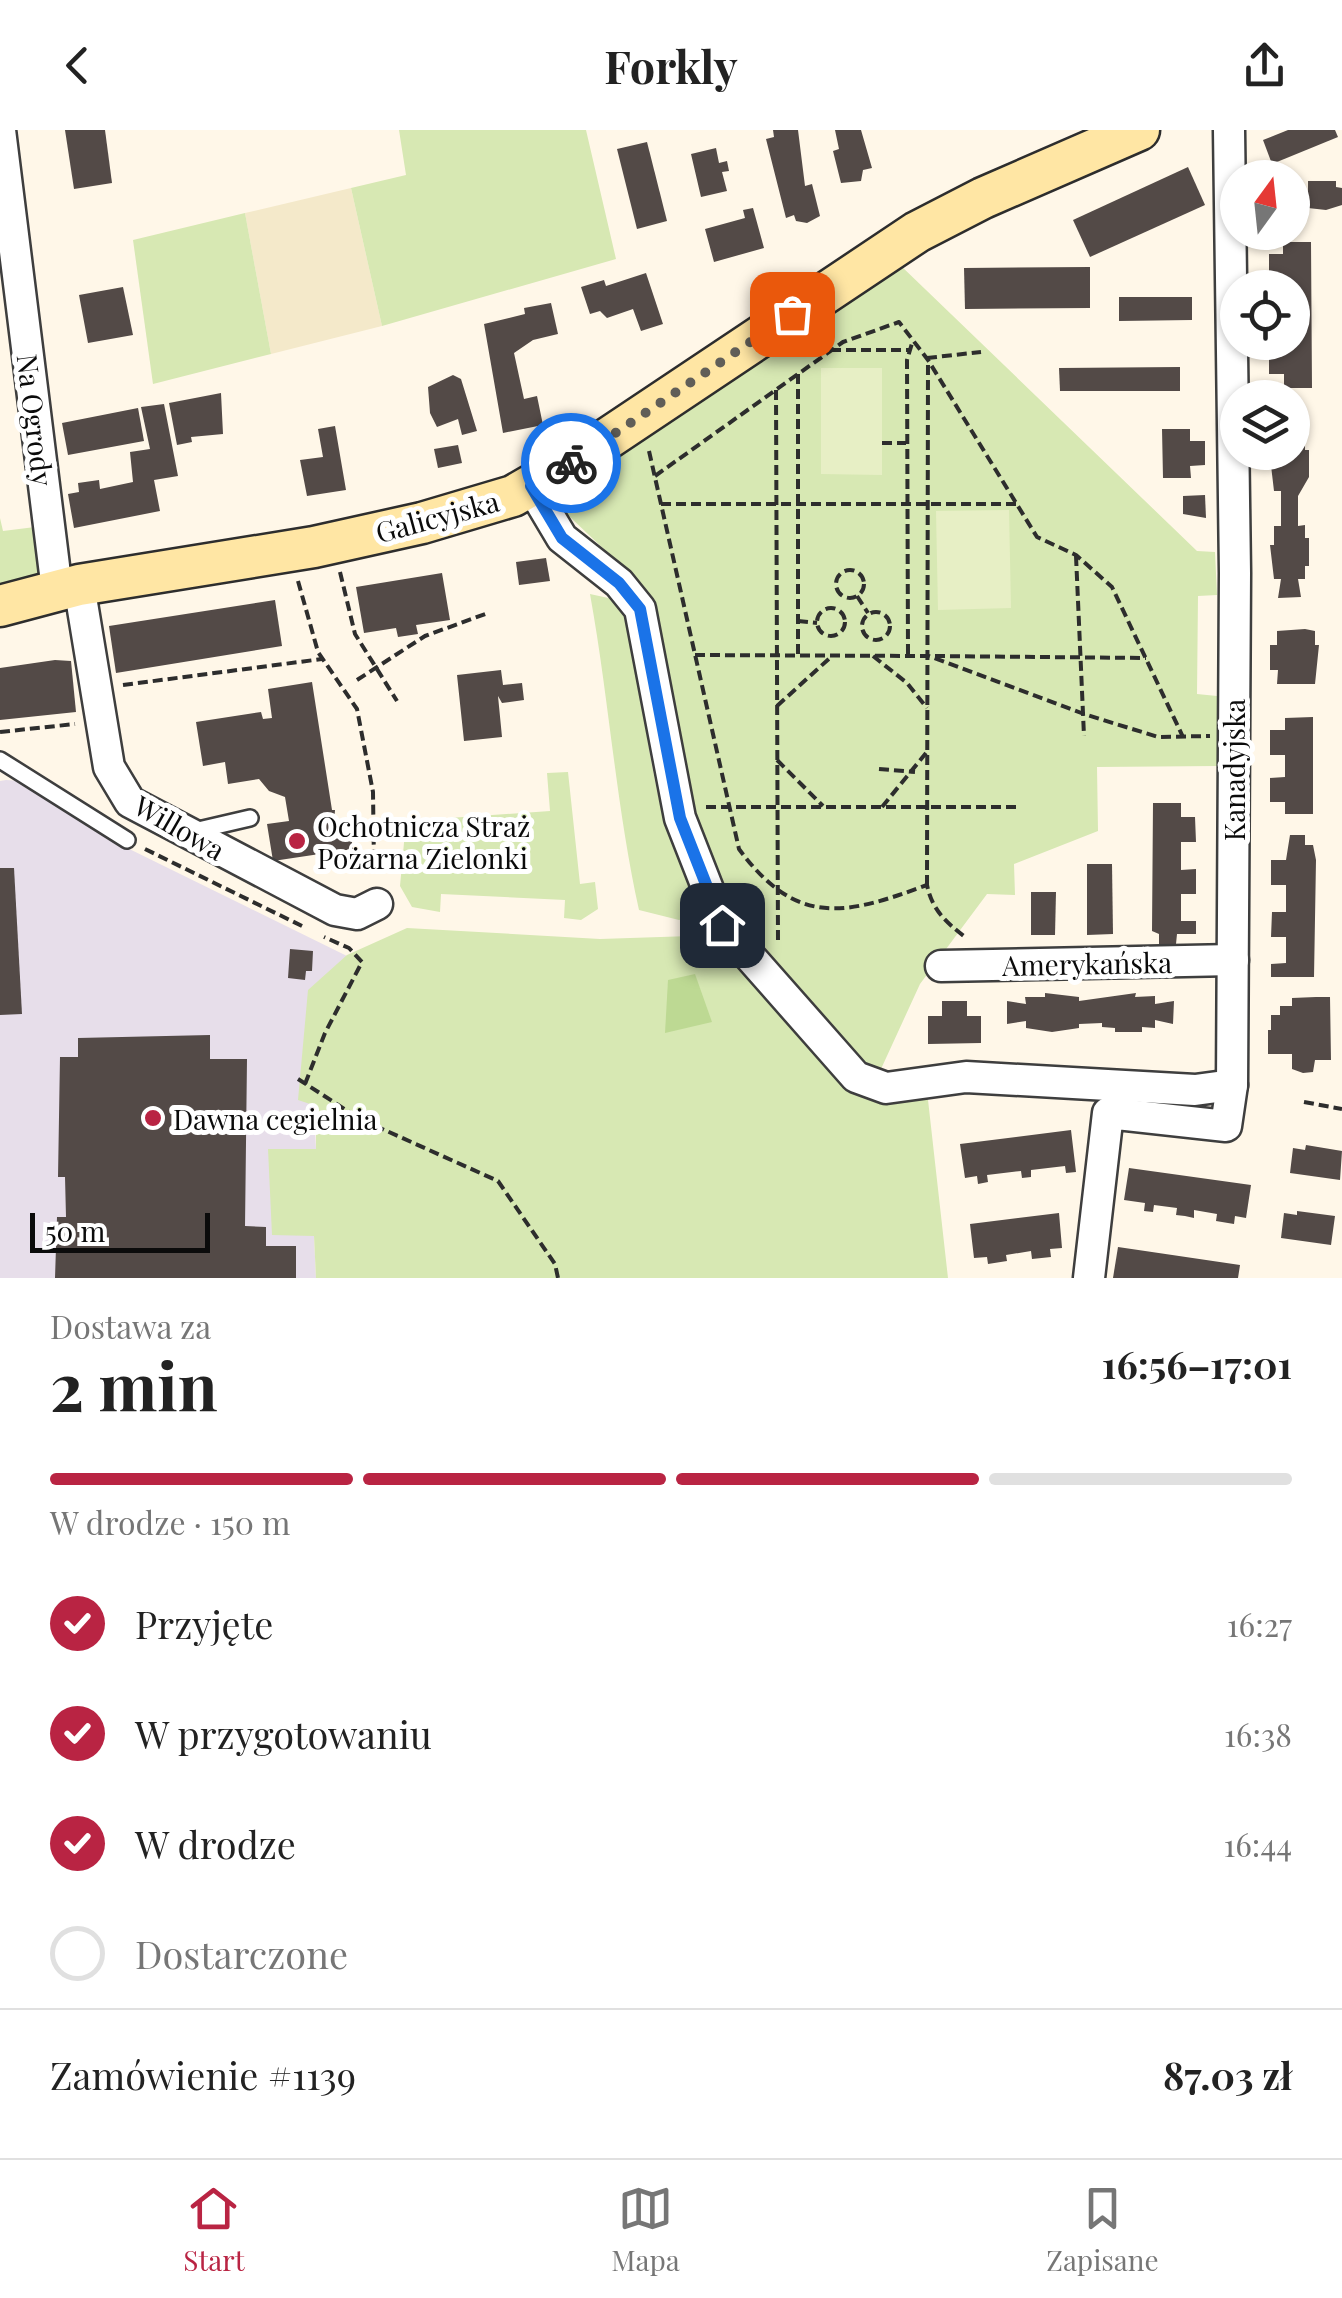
<!DOCTYPE html>
<html lang="pl">
<meta charset="utf-8">
<style>
:root{--surface:#fff;--page:#f6f6f6;--text:#222;--muted:#767676;--line:#e0e0e0;--accent:#b92443}
body{margin:0;font-family:"Playfair Display",serif;background:var(--page);color:var(--text);height:100vh;display:flex;flex-direction:column;font-size:38px;white-space:nowrap}
*{box-sizing:border-box;margin:0}
p{font-size:32px;color:var(--muted)}
.icon{flex:none;width:55px;height:55px;fill:none;stroke:currentColor;stroke-width:2;stroke-linecap:round;stroke-linejoin:round}
.map{position:relative;height:1148px;overflow:hidden}
.side{display:flex;flex-direction:column;background:var(--surface);flex:1}
.side>*{flex:none}
.needle{width:65px;rotate:15deg}
.buttons{position:absolute;left:1220px;top:30px;display:grid;gap:20px}
.buttons a{display:grid;place-items:center;width:90px;height:90px;border-radius:50%;background:var(--surface);box-shadow:0 2px 8px #0004;font-size:50px}
.scale{position:absolute;left:30px;bottom:25px;width:180px;box-sizing:border-box;padding-left:10px;border:5px solid #0b0b0b;border-top:0;font-size:28px;line-height:35px;white-space:nowrap;color:#0b0b0b;-webkit-text-stroke:8px #fff;paint-order:stroke}
.pin{position:absolute;display:grid;place-items:center;width:85px;height:85px;color:#fff;margin:-42px;border-radius:20px;box-shadow:0 5px 15px #0006}
.courier{position:absolute;display:grid;place-items:center;width:100px;height:100px;margin:-50px;border:8px solid #1a73e8;border-radius:50%;background:#fff;color:#222;box-shadow:0 2px 12px #0007}
.summary em{font-style:normal;font-weight:700}
.summary div{display:flex;flex-direction:column-reverse}
.summary{display:flex;align-items:center;justify-content:space-between;height:170px;padding:0 50px}
h1{font-size:65px;font-weight:700;line-height:75px}
.bar{display:grid;grid-template-columns:repeat(4,1fr);gap:15px 10px;align-content:center;height:120px;padding:0 50px}
.bar i{height:12px;border-radius:8px;background:var(--line)}
.bar .on{background:var(--accent)}
.bar p{grid-column:span 4}
.line{display:flex;align-items:center;gap:25px;padding:0 50px;border-top:2px solid var(--line)}
.line div{flex:1}
ol{padding:0 50px;list-style:none}
li{display:flex;align-items:center;gap:30px;height:110px}
li p{margin-inline-start:auto}
li .icon{padding:10px;border-radius:50%;background:var(--accent);color:#fff;stroke-width:4}
li:last-child{color:var(--muted)}
li i{width:55px;height:55px;border:5px solid var(--line);border-radius:50%}
header{display:flex;justify-content:space-between;align-items:center;height:130px;padding:0 50px;background:var(--surface);font-size:45px;font-weight:700}
.dock{display:flex;justify-content:space-around;align-items:center;height:140px;border-top:2px solid var(--line);background:var(--surface);font-size:28px;color:var(--muted)}
.dock a{display:grid;justify-items:center;gap:5px}
.dock .on{color:var(--accent)}
.map>svg:first-child{display:block}
.industrial{fill:#e7deea}
.farmland{fill:#f4e9ca}
.green{fill:#d7e8b3}
.forest{fill:#bdd993}
.pitch{fill:#e7efc5}
.building{fill:#534a47}
.lines{fill:none;stroke-linecap:round;stroke-linejoin:round}
.lane-casing{stroke:#3e3e3e;stroke-width:20}
.street-casing{stroke:#3e3e3e;stroke-width:35}
.secondary-casing{stroke:#2d2d2d;stroke-width:45}
.path{stroke:#2d2d2d;stroke-width:4;stroke-dasharray:10 5;stroke-linecap:butt}
.lane{stroke:#fff;stroke-width:15}
.street{stroke:#fff;stroke-width:30}
.secondary{stroke:#ffe6a4;stroke-width:40}
.done{stroke:#605e58;stroke-width:10;stroke-dasharray:0 18}
.route{stroke:#1a73e8;stroke-width:12}
.poi-dot{fill:#b92443;stroke:#fff;stroke-width:4}
.labels{text-anchor:middle;dominant-baseline:central;stroke-width:10;stroke-linejoin:round;paint-order:stroke}
.street-label{font-size:28px;fill:#0b0b0b;stroke:#fff}
.poi-label{font-size:28px;fill:#0b0b0b;stroke:#fff;text-anchor:start}
</style>
<header><svg class="icon" aria-label="back" viewBox="0 0 24 24"><path d="M15 5l-7 7 7 7"/></svg>Forkly<svg class="icon" aria-label="share" viewBox="0 0 24 24"><path d="M12 15V3M7 8l5-5 5 5M5 13v7h14v-7"/></svg></header>
<div class="map">
<svg width="1342" height="1148" viewBox="0 0 1342 1148">
<rect width="100%" height="100%" fill="#fff7e8"/>
<polygon class="industrial" points="6,650 22,651 109,709 347,826 308,861 316,1019 268,1019 314,1106 316,1148 0,1148 0,651"/>
<polygon class="farmland" points="351,58 382,196 271,224 245,83"/>
<g class="green">
<polygon points="399,0 586,0 616,129 382,196 351,58 406,45"/>
<polygon points="245,83 271,224 153,254 133,110"/>
<polygon points="899,134 1197,421 1215,422 1217,465 1198,466 1197,564 1217,566 1217,636 1097,637 1098,701 1014,734 1015,765 987,764 920,854 881,939 863,940 740,786 691,686 647,460 551,369"/>
<polygon points="0,388 3,401 35,397 42,444 0,456"/>
<path d="M590 464 622 471C641 544 645 621 665 693 673 726 703 750 697 786L679 790 639 780C616 676 609 569 590 464Z"/>
<polygon points="568,642 580,754 595,752 598,779 581,790 564,788 565,770 441,764 440,782 412,777 400,756 406,691 550,681 547,643"/>
<polygon points="407,798 600,809 721,805 855,962 927,961 948,1148 316,1148 314,1106 272,1105 268,1019 316,1019 316,976 298,970 308,860 347,825"/>
</g>
<polygon class="forest" points="695,844 712,892 665,903 668,850"/>
<g class="pitch">
<polygon points="821,238 882,238 882,345 821,344"/>
<polygon points="1009,380 1011,478 938,480 936,381"/>
</g>
<g class="building">
<polygon points="65,0 105,0 112,53 74,59"/>
<polygon points="773,0 798,0 805,56 812,54 820,86 807,93 796,91 794,85 786,88 766,9 774,7"/>
<polygon points="835,0 861,0 872,38 863,40 861,51 841,53 833,21 839,19"/>
<polygon points="1288,0 1335,0 1338,7 1272,34 1263,10"/>
<polygon points="647,12 667,91 637,99 617,19"/>
<polygon points="716,18 719,33 727,31 729,41 722,42 727,61 701,67 691,24"/>
<polygon points="1188,37 1205,75 1090,127 1073,90"/>
<polygon points="1308,51 1336,51 1336,57 1342,58 1342,75 1326,80 1308,78"/>
<polygon points="753,78 764,118 714,132 705,99 745,88 743,80"/>
<polygon points="1283,112 1311,112 1312,258 1284,258 1284,244 1269,244 1269,219 1284,219 1284,212 1292,212 1292,158 1284,158 1284,149 1269,149 1269,124 1283,124"/>
<polygon points="1090,137 1090,178 965,179 964,138"/>
<polygon points="646,143 663,194 641,201 633,179 607,188 600,181 590,184 581,157 604,150 606,156"/>
<polygon points="123,157 133,205 88,213 79,165"/>
<polygon points="1119,167 1192,167 1192,190 1119,191"/>
<polygon points="551,173 558,204 533,210 514,223 524,269 537,266 543,295 503,303 484,194 525,184 524,178"/>
<polygon points="1180,237 1180,261 1060,261 1059,238"/>
<polygon points="453,245 461,249 477,301 462,305 458,289 437,297 430,283 428,257"/>
<polygon points="221,263 223,304 191,307 192,312 177,315 169,273"/>
<polygon points="164,274 178,346 154,350 160,381 74,398 68,364 79,362 78,353 99,350 100,359 133,352 130,322 150,319 141,277"/>
<polygon points="138,278 144,311 68,325 62,293"/>
<polygon points="1292,289 1300,289 1300,307 1305,307 1305,320 1309,320 1309,347 1298,366 1298,396 1305,395 1305,408 1309,408 1309,436 1305,436 1305,449 1298,449 1301,467 1278,468 1281,449 1274,449 1270,415 1274,415 1274,396 1281,396 1281,361 1274,361 1270,327 1292,322"/>
<polygon points="335,296 346,360 307,366 300,330 323,327 318,299"/>
<polygon points="1162,299 1190,299 1190,311 1205,311 1205,335 1190,336 1191,348 1163,348"/>
<polygon points="458,315 462,333 438,338 434,319"/>
<polygon points="1205,365 1206,388 1183,384 1183,366"/>
<polygon points="546,428 550,451 519,455 516,432"/>
<polygon points="442,443 450,490 416,495 418,504 398,507 396,498 364,503 356,457"/>
<polygon points="275,470 282,516 116,543 109,496"/>
<polygon points="1305,499 1315,501 1315,515 1319,515 1315,554 1277,554 1278,540 1270,540 1270,515 1277,515 1277,501"/>
<polygon points="55,530 71,531 76,582 0,590 0,538"/>
<polygon points="501,540 503,555 522,553 524,570 502,573 498,566 502,607 464,611 457,545"/>
<polygon points="312,552 332,680 335,680 334,695 349,692 353,719 273,731 267,694 289,691 285,667 269,661 259,649 228,654 225,632 203,636 196,592 261,582 263,589 272,588 268,559"/>
<polygon points="1313,587 1313,684 1285,684 1285,672 1270,672 1270,648 1285,647 1285,625 1270,625 1270,600 1285,600 1285,588"/>
<polygon points="1153,673 1181,673 1181,687 1195,687 1196,712 1181,712 1181,740 1196,739 1196,764 1181,764 1181,791 1196,791 1196,804 1177,804 1176,814 1159,814 1159,804 1152,801"/>
<polygon points="1290,705 1305,705 1305,715 1313,715 1316,730 1314,847 1271,847 1271,834 1286,833 1286,807 1271,807 1272,782 1286,782 1286,755 1271,755 1271,730 1286,730"/>
<polygon points="1087,734 1112,734 1113,804 1087,805"/>
<polygon points="0,738 14,738 22,884 0,885"/>
<polygon points="1031,762 1056,762 1055,805 1031,805"/>
<polygon points="290,819 313,821 312,841 306,841 305,850 288,848"/>
<polygon points="1045,863 1079,867 1079,871 1136,863 1135,867 1155,866 1155,874 1174,871 1173,894 1155,890 1155,898 1142,897 1142,902 1115,902 1115,898 1102,897 1102,893 1079,894 1079,898 1052,902 1026,898 1026,891 1007,894 1007,871 1026,874 1025,867 1045,867"/>
<polygon points="1316,867 1330,867 1331,930 1315,930 1313,942 1303,943 1292,939 1292,924 1268,924 1268,900 1271,900 1271,885 1280,885 1280,876 1292,876 1292,868"/>
<polygon points="942,871 967,871 967,886 981,886 981,913 928,914 928,886 942,886"/>
<polygon points="210,905 210,929 247,929 245,1096 266,1097 266,1116 296,1116 296,1148 55,1148 57,1087 66,1087 65,1047 58,1047 60,927 78,927 78,908"/>
<polygon points="1071,1000 1076,1042 1066,1043 1065,1036 1031,1040 1031,1047 1022,1048 1021,1041 987,1045 988,1052 978,1054 977,1046 965,1048 960,1014"/>
<polygon points="1306,1015 1342,1021 1340,1050 1290,1043 1293,1018 1305,1020"/>
<polygon points="1129,1038 1251,1055 1246,1088 1235,1086 1234,1094 1216,1091 1217,1084 1194,1080 1194,1088 1185,1086 1176,1085 1177,1078 1154,1075 1153,1082 1144,1081 1145,1073 1124,1070"/>
<polygon points="1297,1081 1335,1086 1331,1115 1281,1108 1284,1083 1297,1085"/>
<polygon points="1059,1083 1062,1118 1050,1119 1051,1127 1032,1129 1031,1121 1006,1125 1007,1131 988,1134 987,1127 974,1128 970,1094"/>
<polygon points="1118,1117 1240,1135 1238,1148 1113,1148"/>
</g>
<g class="lines">
<defs>
<g id="lane">
<polyline points="0,630 127,710"/>
<polyline points="194,701 250,688"/>
</g>
<g id="street">
<polyline points="0,0 57,460"/>
<polyline points="531,356 562,408 619,453 640,479 680,688 722,795 856,947 886,958 966,947 1195,960 1232,955"/>
<polyline points="79,455 109,637 130,672 335,780 357,784 377,774"/>
<polyline points="941,836 1233,830"/>
<polyline points="1089,1148 1108,983 1226,996 1232,955 1235,443 1229,0"/>
</g>
<polyline id="secondary" points="0,476 79,455 314,417 422,393 513,366 577,329 917,102 983,68 1139,0"/>
</defs>
<use href="#lane" class="lane-casing"/>
<use href="#street" class="street-casing"/>
<use href="#secondary" class="secondary-casing"/>
<g class="path">
<polyline points="831,220 910,220"/>
<polyline points="927,228 981,222"/>
<polyline points="798,244 798,524"/>
<polyline points="776,260 778,815"/>
<polyline points="882,313 906,313"/>
<path d="M649 321 739 719C797 798 846 785 927 755 932 780 946 792 965 807"/>
<polyline points="655,346 843,212 899,192 928,230 1037,407 1076,425 1112,457 1183,607"/>
<polyline points="661,374 1016,374"/>
<polyline points="1076,426 1084,606"/>
<circle cx="850" cy="454" r="14"/>
<polyline points="340,442 355,504 397,571"/>
<polyline points="298,451 318,522 357,579 373,662 374,735 389,735"/>
<polyline points="857,466 868,483"/>
<circle cx="831" cy="492" r="14"/>
<circle cx="876" cy="496" r="14"/>
<polyline points="798,491 817,493"/>
<polyline points="908,524 907,230 913,210"/>
<polyline points="695,525 929,526 1084,584 1158,607 1210,606"/>
<polyline points="873,526 907,553 927,578"/>
<polyline points="935,526 1146,528"/>
<polyline points="357,550 425,506 488,483"/>
<polyline points="123,555 322,529"/>
<polyline points="777,576 832,526"/>
<polyline points="0,602 75,594"/>
<polyline points="777,630 823,676"/>
<polyline points="879,639 915,642"/>
<polyline points="706,677 1016,677"/>
<polyline points="882,677 926,623"/>
<polyline points="145,719 302,796"/>
<polyline points="927,755 928,230"/>
<polyline points="298,949 360,989 498,1051 555,1134 558,1148"/>
<polyline points="305,954 325,903 362,832 349,818 324,807"/>
<polyline points="1304,972 1342,979"/>
</g>
<use href="#lane" class="lane"/>
<use href="#street" class="street"/>
<use href="#secondary" class="secondary"/>
</g>
<g class="lines">
<polyline class="done" points="571,333 792,184"/>
<polyline class="route" points="571,333 531,356 562,408 619,453 640,479 680,688 722,795"/>
</g>
<g class="poi-dot">
<circle cx="297" cy="711" r="10"/>
<circle cx="153" cy="988" r="10"/>
</g>
<g class="labels">
<g class="street-label">
<text transform="translate(36 290) rotate(83)">Na Ogrody</text>
<text transform="translate(437 386) rotate(-15)">Galicyjska</text>
<text transform="translate(1233 640) rotate(-90)">Kanadyjska</text>
<text transform="translate(180 697) rotate(30)">Willowa</text>
<text transform="translate(1087 833) rotate(-1)">Amerykańska</text>
</g>
<g class="poi-label">
<text x="317" y="695">Ochotnicza Straż<tspan x="317" dy="32">Pożarna Zielonki</tspan></text>
<text x="173" y="988">Dawna cegielnia</text>
</g>
</g>
</svg>
<div class="buttons">
<a><svg class="needle" viewBox="-14 -14 28 28"><path d="M0-13l5 13h-10z" fill="#e53935"/><path d="M0 13l5-13h-10z" fill="#767676"/></svg></a>
<a><svg class="icon" aria-label="locate" viewBox="0 0 24 24"><circle cx="12" cy="12" r="6"/><path d="M12 2v4M12 18v4M2 12h4M18 12h4"/></svg></a>
<a><svg class="icon" aria-label="layers" viewBox="0 0 24 24"><path d="M12 4l9 5-9 5-9-5zM3 14l9 5 9-5"/></svg></a>
</div>
<div class="scale">50 m</div>
<div class="pin" style="left:792px;top:184px;background:#ea580c"><svg class="icon" aria-label="bag" viewBox="0 0 24 24"><path d="M5 8h14l-1 12H6zM9 8a3 3 0 0 1 6 0"/></svg></div>
<div class="pin" style="left:722px;top:795px;background:#1f2937"><svg class="icon" aria-label="home" viewBox="0 0 24 24"><path d="M3 11l9-7 9 7M6 9v11h12V9"/></svg></div>
<div class="courier" style="left:571px;top:333px"><svg class="icon" aria-label="bike" viewBox="0 0 24 24"><circle cx="6" cy="16" r="4"/><circle cx="18" cy="16" r="4"/><path d="M6 16l4-8h5l3 8M10 8l3 8H6M13 5h3"/></svg></div>
</div>
<section class="side">
<div class="summary"><div><h1>2 min</h1><p>Dostawa za</p></div><em>16:56–17:01</em></div>
<div class="bar"><i class="on"></i><i class="on"></i><i class="on"></i><i></i><p>W drodze · 150 m</p></div>
<ol>
<li><svg class="icon" aria-label="check" viewBox="0 0 24 24"><path d="M5 12l5 5 9-10"/></svg>Przyjęte<p>16:27</p></li>
<li><svg class="icon" aria-label="check" viewBox="0 0 24 24"><path d="M5 12l5 5 9-10"/></svg>W przygotowaniu<p>16:38</p></li>
<li><svg class="icon" aria-label="check" viewBox="0 0 24 24"><path d="M5 12l5 5 9-10"/></svg>W drodze<p>16:44</p></li>
<li><i></i>Dostarczone</li>
</ol>
<div class="line" style="height:130px"><div>Zamówienie #1139</div><b>87.03 zł</b></div>
</section>
<nav class="dock">
<a class="on"><svg class="icon" aria-label="home" viewBox="0 0 24 24"><path d="M3 11l9-7 9 7M6 9v11h12V9"/></svg>Start</a>
<a><svg class="icon" aria-label="map" viewBox="0 0 24 24"><path d="M3 6l6-2 6 2 6-2v14l-6 2-6-2-6 2zM9 4v14M15 6v14"/></svg>Mapa</a>
<a><svg class="icon" aria-label="saved" viewBox="0 0 24 24"><path d="M7 4h10v16l-5-4-5 4z"/></svg>Zapisane</a>
</nav>
